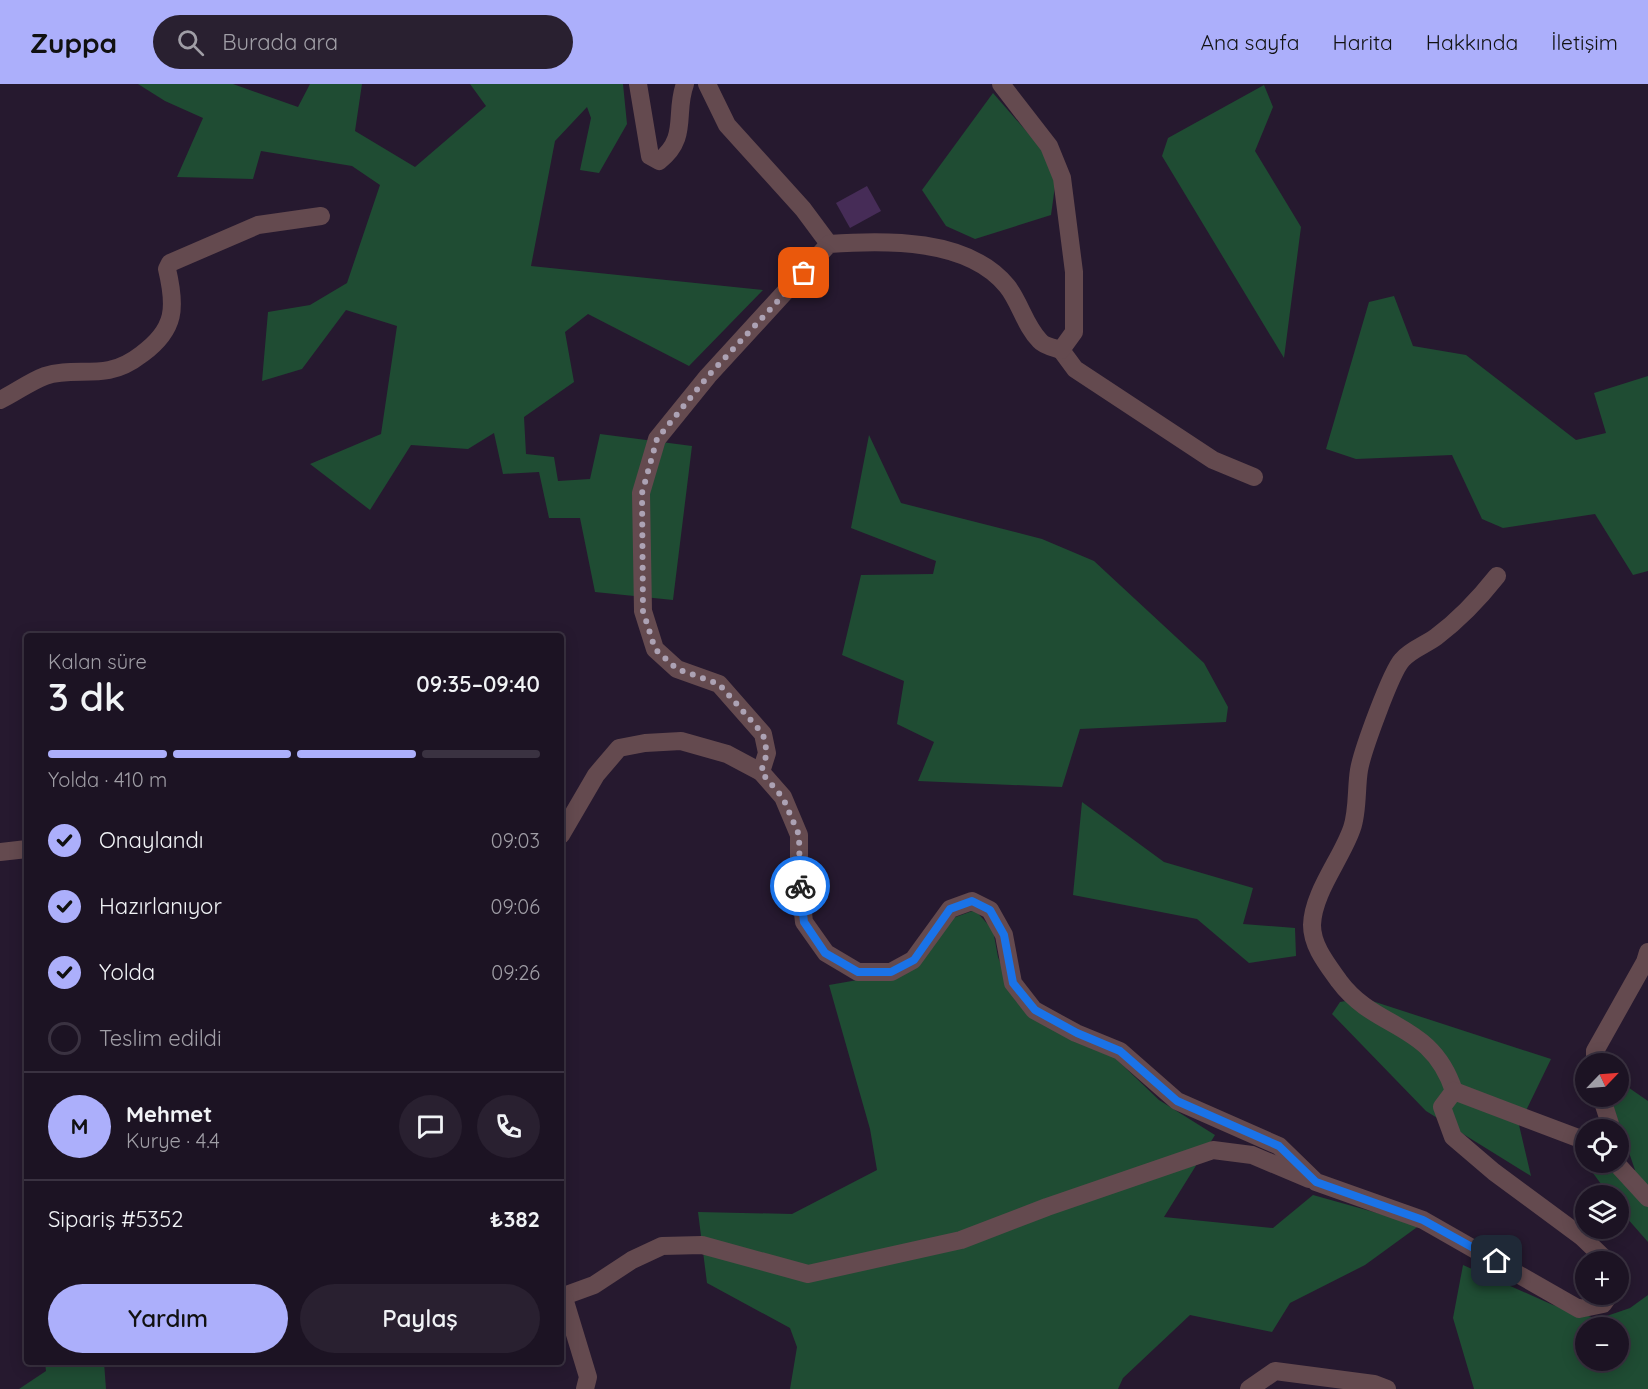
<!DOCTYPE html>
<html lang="tr">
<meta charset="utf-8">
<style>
:root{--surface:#1c1323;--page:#292030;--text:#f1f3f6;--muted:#a09ea6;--line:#3a3241;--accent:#acaffb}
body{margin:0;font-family:Quicksand,sans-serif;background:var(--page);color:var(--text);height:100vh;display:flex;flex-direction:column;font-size:22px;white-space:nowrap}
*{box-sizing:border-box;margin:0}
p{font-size:20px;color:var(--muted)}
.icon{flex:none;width:33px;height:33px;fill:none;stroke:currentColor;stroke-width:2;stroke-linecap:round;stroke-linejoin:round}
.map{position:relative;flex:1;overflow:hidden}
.side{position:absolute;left:24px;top:549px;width:540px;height:732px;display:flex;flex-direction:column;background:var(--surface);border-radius:6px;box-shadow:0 3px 15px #0003,0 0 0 2px var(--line)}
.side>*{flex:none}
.needle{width:39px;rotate:65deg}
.tools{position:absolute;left:1575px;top:969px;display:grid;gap:12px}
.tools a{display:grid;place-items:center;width:54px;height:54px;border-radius:50%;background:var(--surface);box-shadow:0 3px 15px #0003,0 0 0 2px var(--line);font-size:30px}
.pin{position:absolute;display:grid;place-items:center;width:51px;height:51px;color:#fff;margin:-26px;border-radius:12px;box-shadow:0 3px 9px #0006}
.courier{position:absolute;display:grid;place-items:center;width:60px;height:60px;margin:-30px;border:4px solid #1a73e8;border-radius:50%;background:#fff;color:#222;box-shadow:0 2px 8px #0007}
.headline em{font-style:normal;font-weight:600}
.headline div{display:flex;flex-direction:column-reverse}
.headline{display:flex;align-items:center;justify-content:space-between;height:102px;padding:0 24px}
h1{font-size:39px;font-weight:600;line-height:45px}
.bar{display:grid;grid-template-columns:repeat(4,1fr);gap:9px 6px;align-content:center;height:72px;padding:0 24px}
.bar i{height:8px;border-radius:4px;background:var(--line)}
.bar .current{background:var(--accent)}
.bar p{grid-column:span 4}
.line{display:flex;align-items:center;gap:15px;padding:0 24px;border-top:2px solid var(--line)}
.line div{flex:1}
.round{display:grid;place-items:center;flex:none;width:63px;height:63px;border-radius:32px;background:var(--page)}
ol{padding:0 24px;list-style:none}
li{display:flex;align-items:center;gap:18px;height:66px}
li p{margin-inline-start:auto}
li .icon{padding:6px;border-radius:50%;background:var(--accent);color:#111;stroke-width:4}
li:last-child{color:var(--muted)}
li i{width:33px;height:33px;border:3px solid var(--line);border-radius:50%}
.cta{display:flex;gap:12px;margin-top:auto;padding:12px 24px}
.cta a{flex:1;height:69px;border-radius:36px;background:var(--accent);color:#111;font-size:24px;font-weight:600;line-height:69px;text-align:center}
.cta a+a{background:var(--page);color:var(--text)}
header{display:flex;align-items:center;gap:36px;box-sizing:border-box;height:84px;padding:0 30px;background:var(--accent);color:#111}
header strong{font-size:28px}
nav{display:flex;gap:33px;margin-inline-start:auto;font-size:21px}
.search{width:420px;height:54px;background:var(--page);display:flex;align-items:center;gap:15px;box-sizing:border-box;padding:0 21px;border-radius:33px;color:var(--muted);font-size:22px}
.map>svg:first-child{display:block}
.green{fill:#1f4c33;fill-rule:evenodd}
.building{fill:#462c57}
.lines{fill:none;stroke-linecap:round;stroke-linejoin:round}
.minor{stroke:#644a4f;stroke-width:18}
.done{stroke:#aca2b4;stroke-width:6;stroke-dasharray:0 10.8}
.route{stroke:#1a73e8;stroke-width:8}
</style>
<header>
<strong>Zuppa</strong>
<div class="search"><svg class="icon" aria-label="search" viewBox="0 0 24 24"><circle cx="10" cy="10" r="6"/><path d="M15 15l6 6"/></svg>Burada ara</div>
<nav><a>Ana sayfa</a><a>Harita</a><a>Hakkında</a><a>İletişim</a></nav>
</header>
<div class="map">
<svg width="1648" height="1305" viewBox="0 0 1648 1305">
<rect width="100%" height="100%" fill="#26192f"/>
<g class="green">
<polygon points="138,0 233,0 298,23 310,0 362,0 355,47 415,83 486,22 470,0 623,0 627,40 599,89 580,86 591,34 587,23 555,57 531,182 763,206 689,282 588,230 565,248 574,298 524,333 526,370 554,373 558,397 590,395 600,350 692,362 673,516 595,508 580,434 549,434 539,388 503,390 494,349 468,365 411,361 370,426 310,380 381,350 397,242 346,226 302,285 262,297 268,228 310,221 347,199 380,101 352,82 261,67 253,95 177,93 203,34 165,17"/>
<polygon points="1264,1 1273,23 1255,67 1301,143 1284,274 1162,72 1168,54"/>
<polygon points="993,9 1041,64 1056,95 1051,131 975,155 946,142 922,106"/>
<polygon points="1394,212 1413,262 1466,271 1576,356 1606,349 1594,309 1648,292 1648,487 1633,491 1595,430 1503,444 1482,435 1452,371 1356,375 1326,365 1369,218"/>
<polygon points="869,351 901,419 1042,455 1094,477 1204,579 1228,623 1226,638 1080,645 1062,703 918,697 934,658 897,640 904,597 842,571 861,491 933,490 936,477 851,444"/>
<polygon points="1082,718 1164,778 1253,804 1243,840 1295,844 1296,872 1249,879 1197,835 1073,811"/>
<polygon points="975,826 993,846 998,873 1016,917 1112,971 1159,1016 1215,1051 1164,1133 1273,1144 1313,1111 1420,1141 1365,1181 1290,1219 1272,1248 1190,1231 1123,1294 1118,1305 790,1305 797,1263 790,1244 707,1199 698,1128 792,1130 877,1086 870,1045 829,901 909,887 953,834"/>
<polygon points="1363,914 1551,975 1519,1041 1531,1092 1426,1027 1332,930 1340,918"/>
<polygon points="1619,997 1648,1017 1648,1158 1619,1125 1618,1112 1609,1111 1585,1078 1635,1086 1610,1013 1618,1012"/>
<path d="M1463 1181 1553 1221 1598 1235 1630 1224 1648 1211V1305H1474L1453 1234ZM1586 1244H1618V1276H1586Z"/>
<polygon points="45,1278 104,1278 106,1305 19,1305 46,1287"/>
</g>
<polygon class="building" points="867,102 881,127 850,144 836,119"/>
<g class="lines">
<g class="minor">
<path d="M638 0 650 72 659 77C689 54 674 29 685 0"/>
<polyline points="707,0 727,41 803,125 829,160"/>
<polyline points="1061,266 1075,285 1213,376 1254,393"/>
<path d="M0 316C15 309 29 298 45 292 65 285 89 290 109 286 120 284 133 277 142 270 176 245 176 223 167 185L170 179 258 141 321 132"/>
<path d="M761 688 767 669 763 650 719 600 677 585 655 565 643 527 641 409 657 355 708 292 829 160C885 156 968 154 1007 202 1020 218 1025 242 1040 257 1044 262 1055 264 1061 266L1074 248V188L1062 94 1049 62 1001 0"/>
<polyline points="561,751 596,691 619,664 645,659 681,657 727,670 761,688 783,713 799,751 799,792 804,838 826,869 858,888 891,888 913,876 950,825 972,817 990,826 1004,851 1013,899 1034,926 1076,949 1120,967 1177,1017 1279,1062 1316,1098 1423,1136 1579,1225 1603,1220 1610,1210"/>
<polyline points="0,768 27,765"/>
<polyline points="1595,980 1595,967 1645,878 1648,868"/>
<path d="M1454 1007C1431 937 1376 947 1339 897 1327 880 1312 862 1312 841 1313 808 1342 774 1352 744 1358 727 1356 704 1359 686 1362 668 1391 588 1402 576 1410 566 1425 561 1436 553 1460 535 1478 516 1497 492"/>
<polyline points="1601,1012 1612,1046"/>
<polyline points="1586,1057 1454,1007 1442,1023 1453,1053 1494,1088 1582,1153 1608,1178"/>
<polyline points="1615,1078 1648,1114"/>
<polyline points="561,1213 594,1201 632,1176 662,1162 702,1161 808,1190 961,1156 1047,1123 1213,1066 1252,1071 1309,1095"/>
<polyline points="564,1214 588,1293 585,1305"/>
<polyline points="1249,1305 1275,1287 1374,1300 1387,1305"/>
</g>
</g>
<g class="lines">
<polyline class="done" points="800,802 799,751 783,714 761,688 767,669 763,650 719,600 677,585 655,565 643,527 642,409 657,355 708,292 804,189"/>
<polyline class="route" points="800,802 804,838 825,869 858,888 891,888 914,876 950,825 972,817 990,826 1004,851 1013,899 1035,926 1077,949 1120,967 1177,1017 1279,1062 1316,1098 1423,1136 1497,1177"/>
</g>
</svg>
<div class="tools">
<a><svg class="needle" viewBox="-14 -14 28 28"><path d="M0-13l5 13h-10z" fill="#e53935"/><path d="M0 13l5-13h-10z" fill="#a09ea6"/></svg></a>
<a><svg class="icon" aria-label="locate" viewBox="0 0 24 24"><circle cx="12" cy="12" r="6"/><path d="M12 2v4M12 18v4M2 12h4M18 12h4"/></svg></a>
<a><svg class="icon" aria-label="layers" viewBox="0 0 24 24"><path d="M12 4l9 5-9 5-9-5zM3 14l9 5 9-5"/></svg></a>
<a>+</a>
<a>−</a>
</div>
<div class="pin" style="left:804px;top:189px;background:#ea580c"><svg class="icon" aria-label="bag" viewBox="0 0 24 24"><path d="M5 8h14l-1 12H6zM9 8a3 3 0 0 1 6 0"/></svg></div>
<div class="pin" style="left:1497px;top:1177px;background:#1f2937"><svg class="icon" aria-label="home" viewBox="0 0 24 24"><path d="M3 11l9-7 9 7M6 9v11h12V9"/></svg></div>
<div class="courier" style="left:800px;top:802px"><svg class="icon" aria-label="bike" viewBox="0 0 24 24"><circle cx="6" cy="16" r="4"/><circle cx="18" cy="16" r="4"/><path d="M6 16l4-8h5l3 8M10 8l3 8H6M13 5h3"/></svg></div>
<section class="side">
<div class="headline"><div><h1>3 dk</h1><p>Kalan süre</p></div><em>09:35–09:40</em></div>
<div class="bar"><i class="current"></i><i class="current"></i><i class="current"></i><i></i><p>Yolda · 410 m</p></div>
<ol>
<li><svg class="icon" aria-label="check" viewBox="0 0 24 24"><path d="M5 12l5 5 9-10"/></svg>Onaylandı<p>09:03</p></li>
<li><svg class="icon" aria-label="check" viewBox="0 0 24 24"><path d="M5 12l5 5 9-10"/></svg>Hazırlanıyor<p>09:06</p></li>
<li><svg class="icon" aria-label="check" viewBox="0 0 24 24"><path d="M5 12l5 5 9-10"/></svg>Yolda<p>09:26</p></li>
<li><i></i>Teslim edildi</li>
</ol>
<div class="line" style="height:108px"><b class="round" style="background:var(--accent);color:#111">M</b><div><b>Mehmet</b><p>Kurye · 4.4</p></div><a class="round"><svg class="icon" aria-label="chat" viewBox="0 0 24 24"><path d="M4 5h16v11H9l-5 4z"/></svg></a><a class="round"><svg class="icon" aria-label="phone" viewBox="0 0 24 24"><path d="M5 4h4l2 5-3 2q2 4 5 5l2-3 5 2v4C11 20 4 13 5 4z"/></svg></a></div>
<div class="line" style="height:78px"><div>Sipariş #5352</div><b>₺382</b></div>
<div class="cta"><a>Yardım</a><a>Paylaş</a></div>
</section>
</div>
